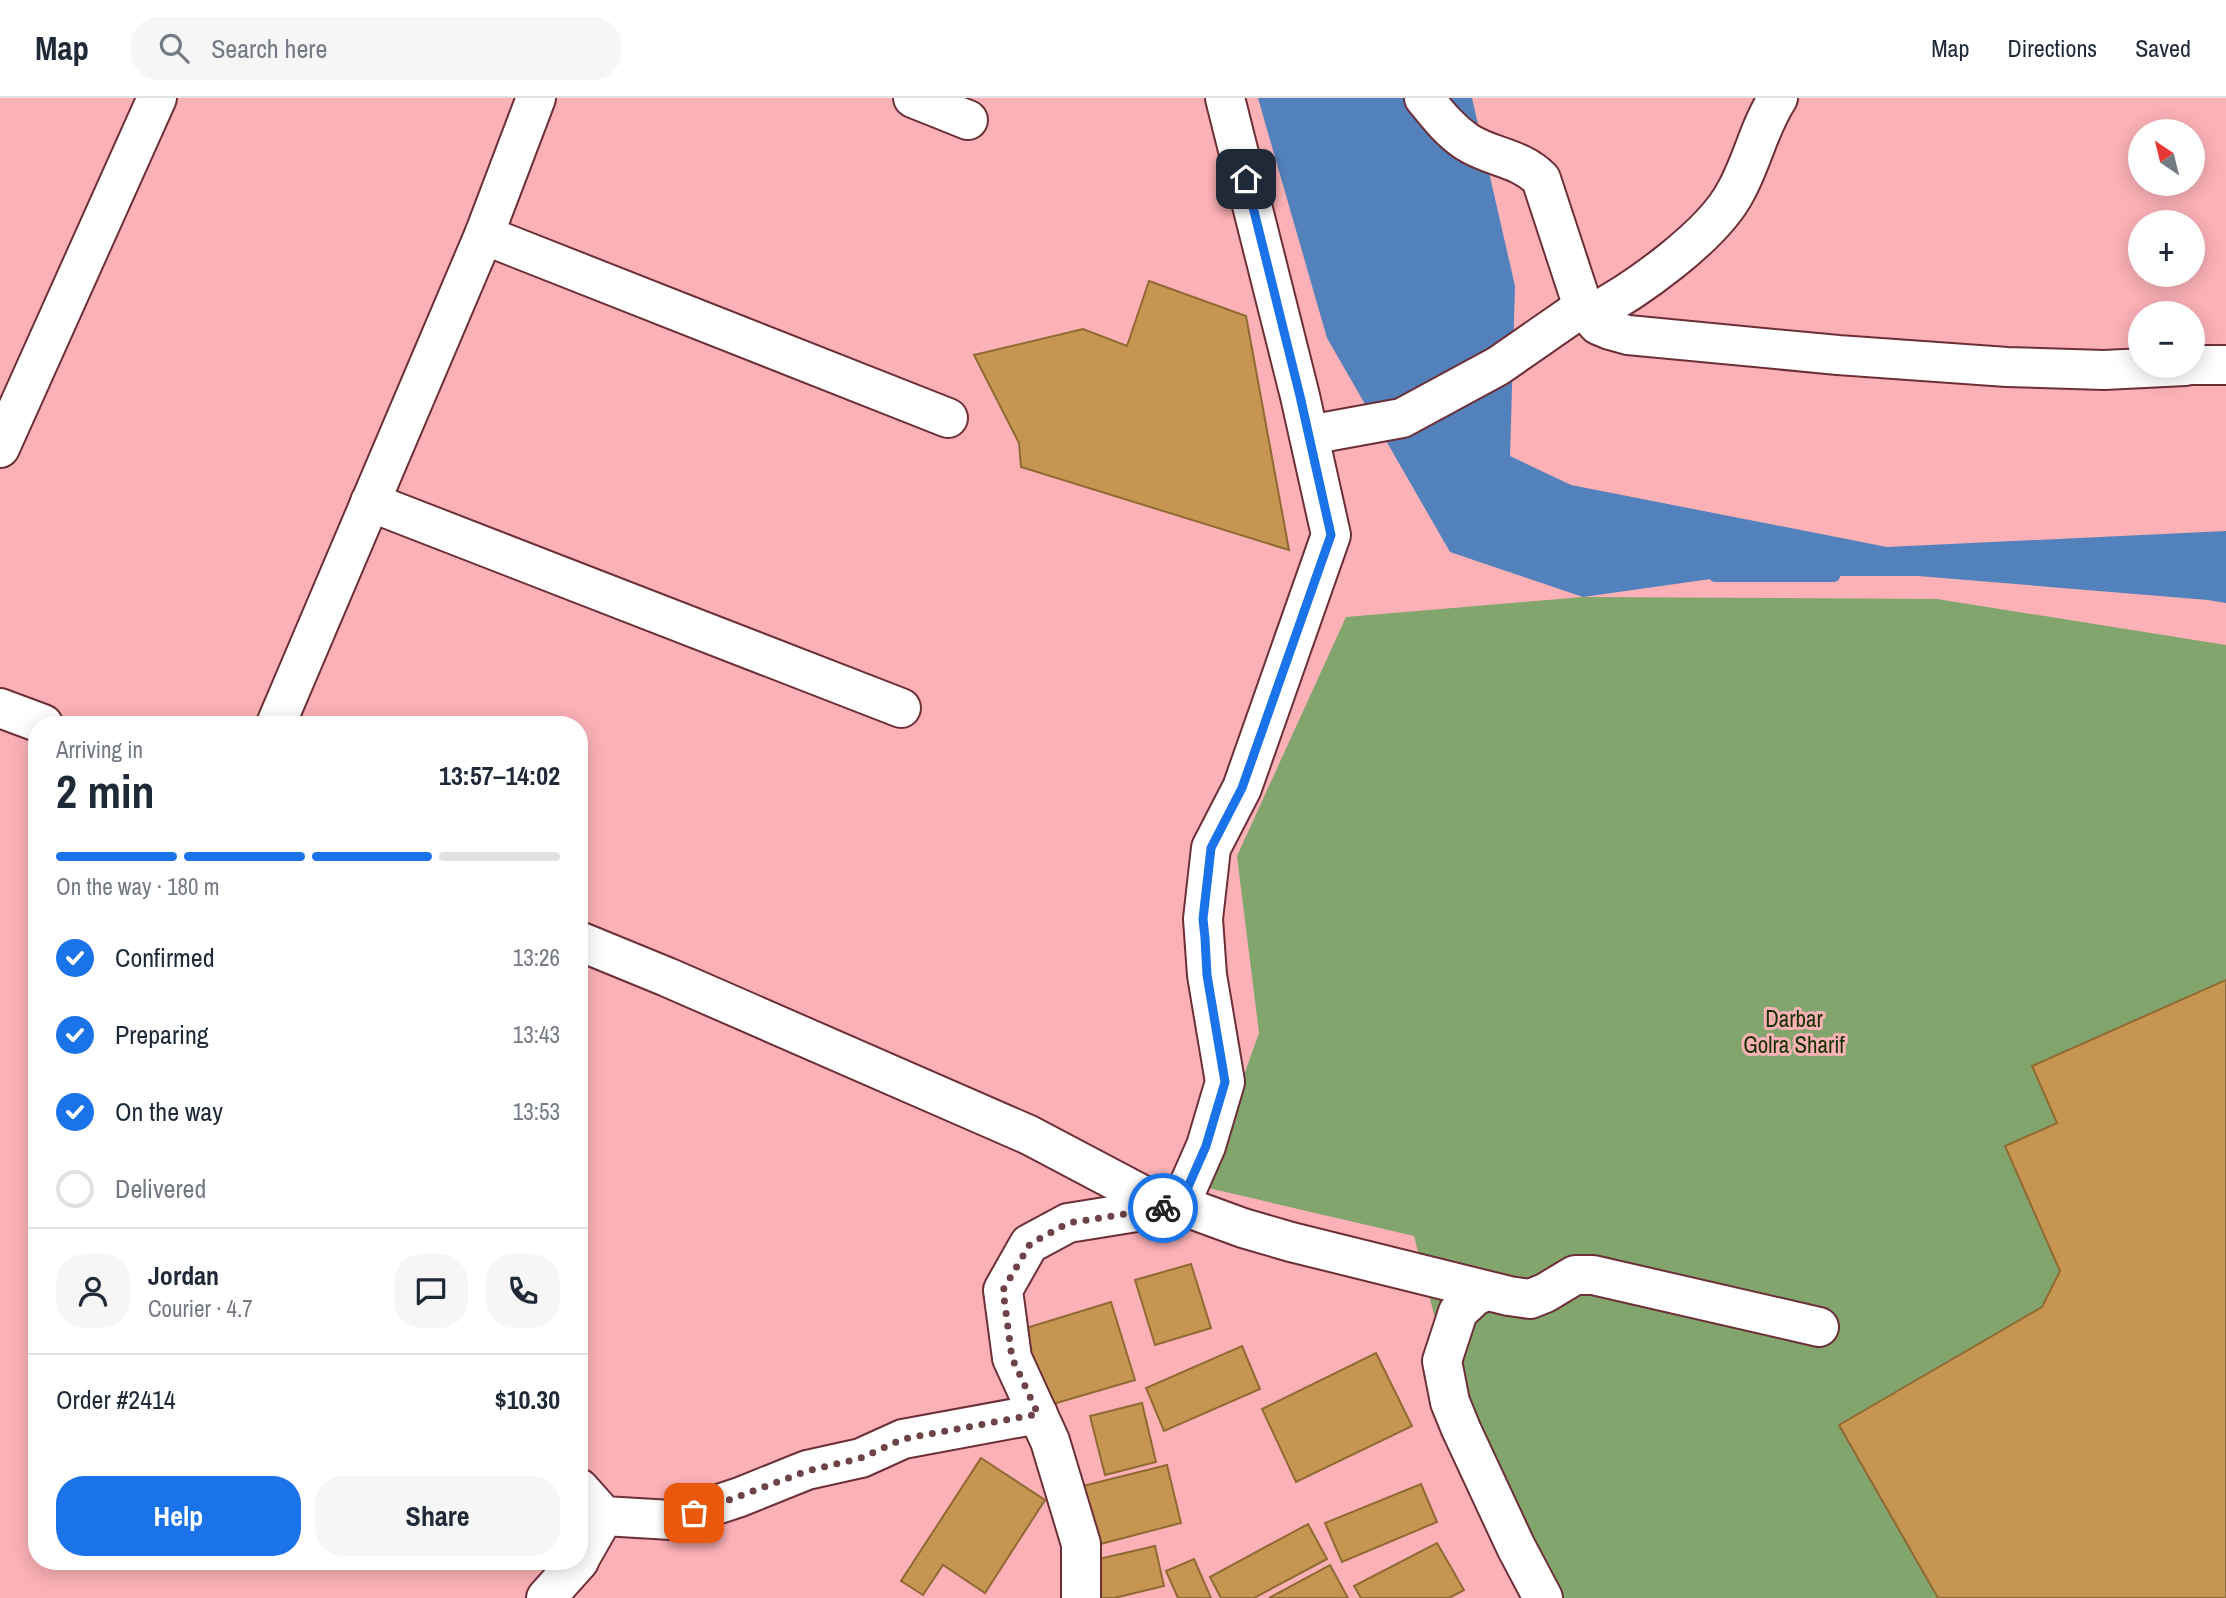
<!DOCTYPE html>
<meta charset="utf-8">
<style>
:root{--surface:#fff;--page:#f6f6f7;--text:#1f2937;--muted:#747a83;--line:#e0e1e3;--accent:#1a73e8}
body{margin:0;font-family:"Archivo Narrow",sans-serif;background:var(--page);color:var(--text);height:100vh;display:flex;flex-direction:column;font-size:26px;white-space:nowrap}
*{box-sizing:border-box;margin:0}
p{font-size:23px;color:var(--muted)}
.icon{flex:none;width:38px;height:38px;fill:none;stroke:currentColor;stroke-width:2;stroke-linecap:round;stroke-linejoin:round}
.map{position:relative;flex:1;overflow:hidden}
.drawer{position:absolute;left:28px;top:618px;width:560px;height:854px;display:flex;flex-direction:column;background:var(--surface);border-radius:28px;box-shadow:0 4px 18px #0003}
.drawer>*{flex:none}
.needle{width:46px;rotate:325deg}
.controls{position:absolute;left:2128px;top:21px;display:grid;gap:14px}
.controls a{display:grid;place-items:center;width:77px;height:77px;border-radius:50%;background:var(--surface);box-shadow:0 4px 18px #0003;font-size:35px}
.pin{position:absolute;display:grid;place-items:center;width:60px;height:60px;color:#fff;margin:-30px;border-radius:14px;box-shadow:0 4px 10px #0006}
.courier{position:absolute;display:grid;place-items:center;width:70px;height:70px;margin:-35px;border:5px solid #1a73e8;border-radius:50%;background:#fff;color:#222;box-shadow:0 2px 9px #0007}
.headline em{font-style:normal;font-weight:800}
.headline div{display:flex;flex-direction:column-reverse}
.headline{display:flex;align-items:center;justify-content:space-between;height:119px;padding:0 28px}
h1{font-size:46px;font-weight:800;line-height:52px}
.bar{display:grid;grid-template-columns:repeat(4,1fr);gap:10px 7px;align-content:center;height:84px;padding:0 28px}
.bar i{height:9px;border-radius:5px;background:var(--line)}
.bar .active{background:var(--accent)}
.bar p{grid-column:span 4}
.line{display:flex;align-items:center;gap:18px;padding:0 28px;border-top:2px solid var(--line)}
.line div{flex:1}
.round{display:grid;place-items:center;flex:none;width:74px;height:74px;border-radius:28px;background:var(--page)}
ol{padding:0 28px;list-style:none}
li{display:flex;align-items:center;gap:21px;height:77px}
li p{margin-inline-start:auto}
li .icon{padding:7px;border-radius:50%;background:var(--accent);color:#fff;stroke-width:4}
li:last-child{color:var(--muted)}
li i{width:38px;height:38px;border:4px solid var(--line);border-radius:50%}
.action{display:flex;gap:14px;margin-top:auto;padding:14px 28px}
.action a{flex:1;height:80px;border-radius:28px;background:var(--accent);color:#fff;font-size:28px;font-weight:800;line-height:80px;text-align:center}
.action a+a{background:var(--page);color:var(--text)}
header{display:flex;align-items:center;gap:42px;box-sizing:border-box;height:98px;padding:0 35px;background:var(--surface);border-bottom:2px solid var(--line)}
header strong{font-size:33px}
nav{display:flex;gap:38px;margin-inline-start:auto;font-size:24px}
.search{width:490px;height:63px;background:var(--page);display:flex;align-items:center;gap:18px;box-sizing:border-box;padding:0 24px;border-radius:28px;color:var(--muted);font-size:26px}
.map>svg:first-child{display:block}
.green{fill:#82a56e}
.water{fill:#5281bb}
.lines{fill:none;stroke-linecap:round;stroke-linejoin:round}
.stream{stroke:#5281bb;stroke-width:12}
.building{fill:#c59551;stroke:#906a33;stroke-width:2}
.minor-casing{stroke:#6c2f36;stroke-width:42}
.minor{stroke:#fff;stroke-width:38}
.done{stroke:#6d4347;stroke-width:7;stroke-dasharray:0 12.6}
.route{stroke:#1a73e8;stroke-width:9}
.labels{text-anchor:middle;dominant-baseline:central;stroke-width:6;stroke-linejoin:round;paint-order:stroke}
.park-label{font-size:23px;fill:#173202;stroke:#fbb1b6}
</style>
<header>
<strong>Map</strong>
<div class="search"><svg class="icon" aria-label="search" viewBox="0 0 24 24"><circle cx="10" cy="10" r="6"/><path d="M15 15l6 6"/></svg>Search here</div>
<nav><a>Map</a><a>Directions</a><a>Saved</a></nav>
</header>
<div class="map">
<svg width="2226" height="1500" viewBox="0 0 2226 1500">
<rect width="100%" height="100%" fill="#fbb1b6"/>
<polygon class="green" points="1583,499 1937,501 2226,547 2226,1500 1561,1500 1532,1467 1440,1240 1414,1138 1204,1089 1259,935 1237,758 1346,519"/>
<polygon class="water" points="1258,0 1472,0 1515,188 1510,358 1571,387 1887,449 2226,433 2226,505 2208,502 1918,478 1732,478 1583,499 1450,454 1327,240"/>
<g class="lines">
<polyline class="stream" points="1715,478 1834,478"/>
</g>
<g class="building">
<polygon points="1149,183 1246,218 1289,452 1021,369 1019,345 974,257 1083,231 1127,248"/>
<polygon points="2226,882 2226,1500 1938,1500 1839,1327 2042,1209 2060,1173 2005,1048 2057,1025 2032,968"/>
<polygon points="1191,1166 1211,1230 1155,1247 1135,1182"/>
<polygon points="1111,1204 1135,1282 1043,1309 1020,1232"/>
<polygon points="1242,1248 1260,1291 1164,1333 1146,1290"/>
<polygon points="1376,1255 1412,1328 1296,1384 1262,1311"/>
<polygon points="1142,1305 1156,1364 1105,1377 1090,1318"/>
<polygon points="981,1360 1045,1402 985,1495 943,1467 923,1497 901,1483"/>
<polygon points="1167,1367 1181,1425 1089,1449 1075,1390"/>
<polygon points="1421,1386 1437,1424 1342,1464 1325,1425"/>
<polygon points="1308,1426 1327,1461 1254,1500 1221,1500 1210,1479"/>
<polygon points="1437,1445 1464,1492 1449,1500 1361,1500 1354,1488"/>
<polygon points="1155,1448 1164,1488 1114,1500 1099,1500 1090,1463"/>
<polygon points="1194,1461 1211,1500 1178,1500 1166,1473"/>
<polygon points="1330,1467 1348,1500 1269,1500"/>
</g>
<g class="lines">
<defs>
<g id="minor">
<polyline points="913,0 968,22"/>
<path d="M1424 0C1437 16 1449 32 1467 44 1492 60 1519 59 1541 81L1583 209 1598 227 1610 232 1628 237 1838 257 2007 269 2104 272 2185 268"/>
<polyline points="484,137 948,320"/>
<path d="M1589 217C1634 194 1713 138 1736 93 1753 62 1759 29 1778 0"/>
<polyline points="2193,267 2226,267"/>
<polyline points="1309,337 1402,320 1498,268 1583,209"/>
<polyline points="0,350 157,0"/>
<polyline points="370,404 901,610"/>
<polyline points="0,610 43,626"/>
<polyline points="276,626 484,137 536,0"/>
<polyline points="579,843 667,879 1029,1037 1152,1102 1180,1107 1243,1130 1291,1144 1509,1198 1530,1201 1545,1195 1575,1177 1593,1177 1819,1229"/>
<polyline points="1487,1193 1475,1198 1458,1214 1442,1263 1450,1304 1461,1331 1516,1449 1543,1500"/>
<polyline points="579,1390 604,1418 671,1422 740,1399 807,1372 861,1360 903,1341 1038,1316"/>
<polyline points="579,1462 604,1418"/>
<polyline points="546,1500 579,1463"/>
<polyline points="1081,1500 1081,1446 1050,1343 1012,1260 1003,1192 1029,1146 1068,1125 1180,1107 1206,1048 1225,984 1207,877 1203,821 1211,750 1242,690 1331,437 1300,298 1225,0"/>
</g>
</defs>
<use href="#minor" class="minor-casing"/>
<use href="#minor" class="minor"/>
</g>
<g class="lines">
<polyline class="done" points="694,1415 807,1373 861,1360 903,1341 1038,1316 1012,1260 1003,1192 1030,1146 1068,1125 1163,1110"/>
<polyline class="route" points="1163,1110 1180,1107 1206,1048 1225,984 1207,877 1205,840 1203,821 1211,750 1242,690 1331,437 1300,298 1246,81"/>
</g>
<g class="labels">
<g class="park-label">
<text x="1794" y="920">Darbar<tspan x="1794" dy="26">Golra Sharif</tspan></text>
</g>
</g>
</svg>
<div class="controls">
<a><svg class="needle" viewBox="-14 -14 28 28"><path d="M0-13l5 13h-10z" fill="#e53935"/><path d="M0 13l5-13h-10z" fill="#747a83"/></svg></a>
<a>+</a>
<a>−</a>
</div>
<div class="pin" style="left:694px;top:1415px;background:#ea580c"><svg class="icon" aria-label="bag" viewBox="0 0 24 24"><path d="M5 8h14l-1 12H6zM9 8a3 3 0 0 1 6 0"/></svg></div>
<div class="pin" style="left:1246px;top:81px;background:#1f2937"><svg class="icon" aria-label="home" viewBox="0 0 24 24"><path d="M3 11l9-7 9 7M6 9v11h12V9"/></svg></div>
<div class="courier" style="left:1163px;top:1110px"><svg class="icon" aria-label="bike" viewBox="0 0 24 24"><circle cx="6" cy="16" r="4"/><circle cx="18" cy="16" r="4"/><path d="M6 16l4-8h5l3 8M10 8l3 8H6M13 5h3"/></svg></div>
<section class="drawer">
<div class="headline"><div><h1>2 min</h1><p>Arriving in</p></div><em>13:57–14:02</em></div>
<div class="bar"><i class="active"></i><i class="active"></i><i class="active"></i><i></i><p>On the way · 180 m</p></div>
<ol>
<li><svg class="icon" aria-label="check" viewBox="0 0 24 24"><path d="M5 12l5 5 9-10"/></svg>Confirmed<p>13:26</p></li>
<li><svg class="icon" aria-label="check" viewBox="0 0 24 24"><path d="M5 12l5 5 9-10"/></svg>Preparing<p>13:43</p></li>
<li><svg class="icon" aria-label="check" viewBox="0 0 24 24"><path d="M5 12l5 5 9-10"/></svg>On the way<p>13:53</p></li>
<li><i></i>Delivered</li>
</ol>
<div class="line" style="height:126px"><a class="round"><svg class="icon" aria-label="person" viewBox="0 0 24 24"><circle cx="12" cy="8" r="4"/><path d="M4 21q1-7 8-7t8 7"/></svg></a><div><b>Jordan</b><p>Courier · 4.7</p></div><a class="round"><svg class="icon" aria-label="chat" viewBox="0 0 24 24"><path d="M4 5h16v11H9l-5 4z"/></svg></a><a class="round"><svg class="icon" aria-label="phone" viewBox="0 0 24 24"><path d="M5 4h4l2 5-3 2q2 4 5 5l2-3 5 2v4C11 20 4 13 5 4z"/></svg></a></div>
<div class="line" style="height:91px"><div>Order #2414</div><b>$10.30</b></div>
<div class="action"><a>Help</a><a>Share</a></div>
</section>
</div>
